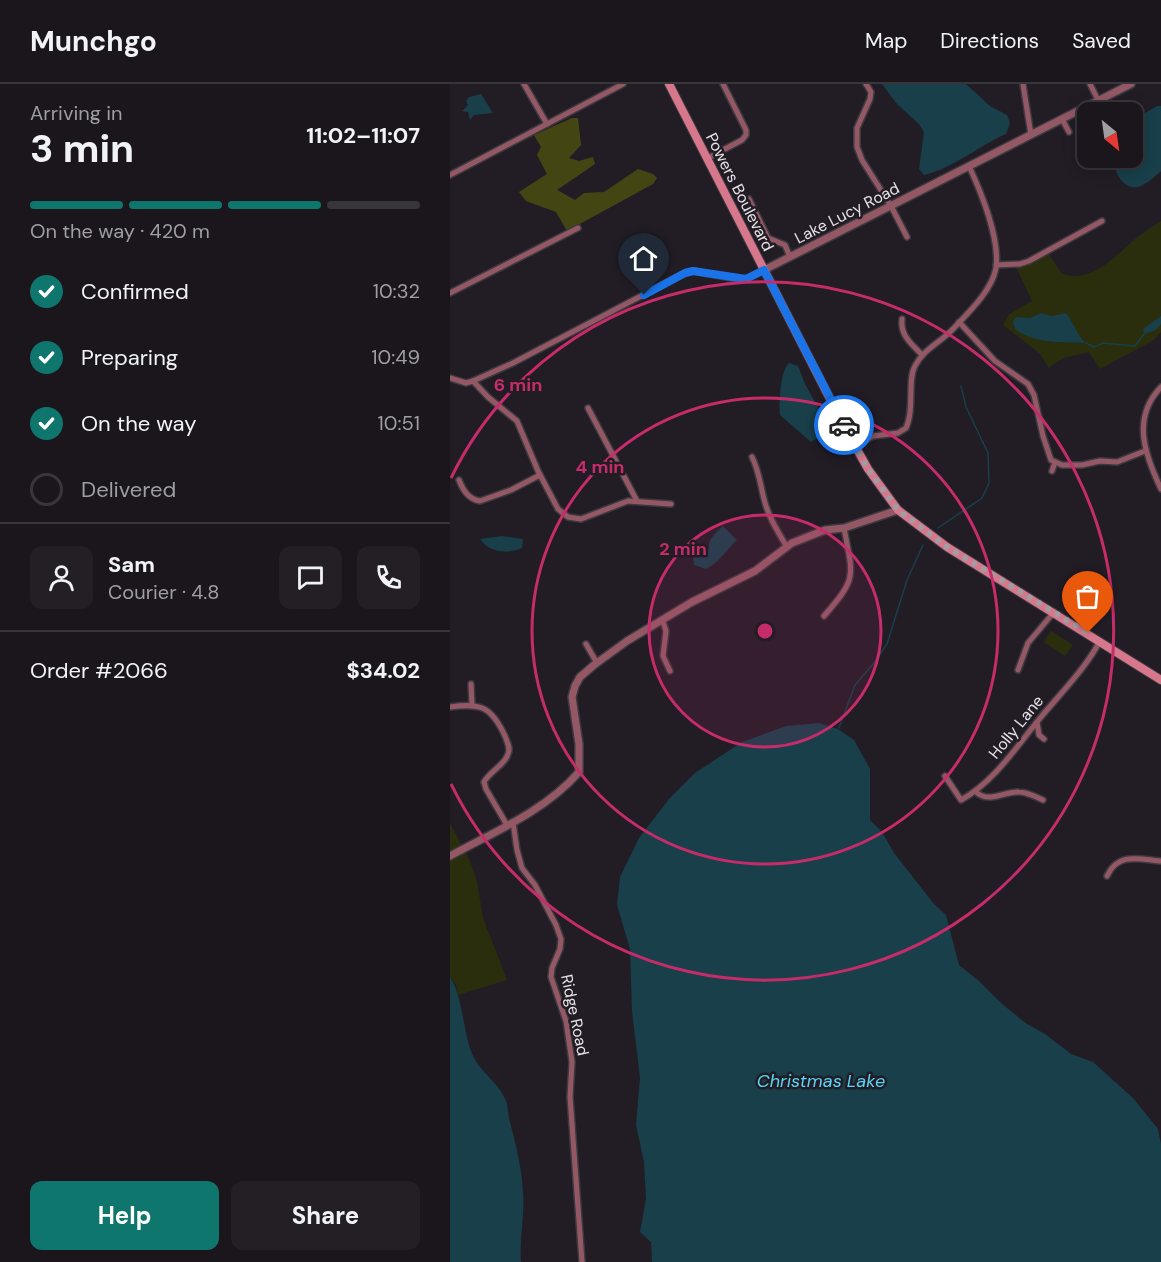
<!DOCTYPE html>
<meta charset="utf-8">
<style>
:root{--surface:#1a161c;--page:#231f25;--text:#f1f3f6;--muted:#9f9fa3;--line:#38353b;--accent:#0f766e}
body{margin:0;font-family:"DM Sans",sans-serif;background:var(--page);color:var(--text);height:100vh;display:flex;flex-direction:column;font-size:22px;white-space:nowrap}
*{box-sizing:border-box;margin:0}
p{font-size:20px;color:var(--muted)}
.icon{flex:none;width:33px;height:33px;fill:none;stroke:currentColor;stroke-width:2;stroke-linecap:round;stroke-linejoin:round}
.map{position:relative;flex:1;overflow:hidden}
.details{display:flex;flex-direction:column;background:var(--surface);width:450px}
.details>*{flex:none}
.needle{width:39px;rotate:151deg}
.controls{position:absolute;left:627px;top:18px;display:grid;gap:12px}
.controls a{display:grid;place-items:center;width:66px;height:66px;border-radius:12px;background:var(--surface);box-shadow:0 3px 15px #0003,0 0 0 2px var(--line);font-size:30px}
.pin{position:absolute;display:grid;place-items:center;width:51px;height:51px;color:#fff;margin:-62px -26px;border-radius:50% 50% 50% 0;rotate:-45deg;box-shadow:0 0 6px #0007}
.pin .icon{rotate:45deg}
.courier{position:absolute;display:grid;place-items:center;width:60px;height:60px;margin:-30px;border:4px solid #1a73e8;border-radius:50%;background:#fff;color:#222;box-shadow:0 2px 8px #0007}
.head em{font-style:normal;font-weight:700}
.head div{display:flex;flex-direction:column-reverse}
.head{display:flex;align-items:center;justify-content:space-between;height:102px;padding:0 30px}
h1{font-size:39px;font-weight:700;line-height:45px}
.bar{display:grid;grid-template-columns:repeat(4,1fr);gap:9px 6px;align-content:center;height:72px;padding:0 30px}
.bar i{height:8px;border-radius:4px;background:var(--line)}
.bar .selected{background:var(--accent)}
.bar p{grid-column:span 4}
.line{display:flex;align-items:center;gap:15px;padding:0 30px;border-top:2px solid var(--line)}
.line div{flex:1}
.round{display:grid;place-items:center;flex:none;width:63px;height:63px;border-radius:12px;background:var(--page)}
ol{padding:0 30px;list-style:none}
li{display:flex;align-items:center;gap:18px;height:66px}
li p{margin-inline-start:auto}
li .icon{padding:6px;border-radius:50%;background:var(--accent);color:#fff;stroke-width:4}
li:last-child{color:var(--muted)}
li i{width:33px;height:33px;border:3px solid var(--line);border-radius:50%}
.button{display:flex;gap:12px;margin-top:auto;padding:12px 30px}
.button a{flex:1;height:69px;border-radius:12px;background:var(--accent);color:#fff;font-size:24px;font-weight:700;line-height:69px;text-align:center}
.button a+a{background:var(--page);color:var(--text)}
header{display:flex;align-items:center;gap:36px;box-sizing:border-box;height:84px;padding:0 30px;background:var(--surface);border-bottom:2px solid var(--line)}
header strong{font-size:28px}
nav{display:flex;gap:33px;margin-inline-start:auto;font-size:21px}
main{display:flex;flex:1;min-height:0}
.map>svg:first-child{display:block}
.green{fill:#2b2e0c}
.forest{fill:#434613}
.water{fill:#183f4a}
.lines{fill:none;stroke-linecap:round;stroke-linejoin:round}
.stream{stroke:#183f4a;stroke-width:1.5}
.minor-casing{stroke:#3d3940;stroke-width:8}
.tertiary-casing{stroke:#3d3940;stroke-width:10}
.secondary-casing{stroke:#3d3940;stroke-width:10}
.minor{stroke:#945865;stroke-width:5}
.tertiary{stroke:#945865;stroke-width:7}
.secondary{stroke:#d7778c;stroke-width:8}
.done{stroke:#a19da3;stroke-width:6;stroke-dasharray:0 10.8}
.route{stroke:#1a73e8;stroke-width:8}
.ring{fill:none;stroke:#c62c69;stroke-width:3}
.labels{text-anchor:middle;dominant-baseline:central;stroke-width:5;stroke-linejoin:round;paint-order:stroke}
.street-label{font-size:16px;fill:#e5e2e7;stroke:#221d25}
.water-label{font-size:18px;font-style:italic;fill:#5ad5fa;stroke:#221d25}
.centre{fill:#c62c69;stroke:#221d25;stroke-width:3}
.ring-label{font-size:18px;text-anchor:middle;font-weight:bold;fill:#c62c69;stroke:#221d25;stroke-width:5;stroke-linejoin:round;paint-order:stroke}
</style>
<header>
<strong>Munchgo</strong>
<nav><a>Map</a><a>Directions</a><a>Saved</a></nav>
</header>
<main>
<section class="details">
<div class="head"><div><h1>3 min</h1><p>Arriving in</p></div><em>11:02–11:07</em></div>
<div class="bar"><i class="selected"></i><i class="selected"></i><i class="selected"></i><i></i><p>On the way · 420 m</p></div>
<ol>
<li><svg class="icon" aria-label="check" viewBox="0 0 24 24"><path d="M5 12l5 5 9-10"/></svg>Confirmed<p>10:32</p></li>
<li><svg class="icon" aria-label="check" viewBox="0 0 24 24"><path d="M5 12l5 5 9-10"/></svg>Preparing<p>10:49</p></li>
<li><svg class="icon" aria-label="check" viewBox="0 0 24 24"><path d="M5 12l5 5 9-10"/></svg>On the way<p>10:51</p></li>
<li><i></i>Delivered</li>
</ol>
<div class="line" style="height:108px"><a class="round"><svg class="icon" aria-label="person" viewBox="0 0 24 24"><circle cx="12" cy="8" r="4"/><path d="M4 21q1-7 8-7t8 7"/></svg></a><div><b>Sam</b><p>Courier · 4.8</p></div><a class="round"><svg class="icon" aria-label="chat" viewBox="0 0 24 24"><path d="M4 5h16v11H9l-5 4z"/></svg></a><a class="round"><svg class="icon" aria-label="phone" viewBox="0 0 24 24"><path d="M5 4h4l2 5-3 2q2 4 5 5l2-3 5 2v4C11 20 4 13 5 4z"/></svg></a></div>
<div class="line" style="height:78px"><div>Order #2066</div><b>$34.02</b></div>
<div class="button"><a>Help</a><a>Share</a></div>
</section>
<div class="map">
<svg width="711" height="1178" viewBox="0 0 711 1178">
<rect width="100%" height="100%" fill="#221d25"/>
<g class="green">
<path d="M711 137V248L704 256 650 285 639 268 613 274 599 284 589 269 553 241 559 230 582 217 565 181 597 167 612 190C642 199 663 174 684 156 692 149 702 143 711 137Z"/>
<polygon points="601,547 623,561 615,572 594,558"/>
<polygon points="0,739 20,777 27,797 33,834 57,896 8,911 6,901 0,892"/>
</g>
<polygon class="forest" points="122,34 128,34 131,61 119,74 129,77 143,73 145,80 107,106 125,116 134,109 154,108 188,85 203,90 207,94 203,100 117,147 106,128 76,117 69,108 97,90 87,71 91,63 84,51"/>
<g class="water">
<path d="M432 0H516L540 22 557 31 560 39 556 50C528 62 504 84 474 91L469 85 474 48 469 40 447 20Z"/>
<polygon points="31,10 43,29 24,31 20,36 18,28 12,27 18,21 16,17 19,13"/>
<path d="M707 22H711V87C706 92 695 101 688 103 673 106 662 86 665 74H682L683 43 695 29Z"/>
<path d="M591 229 601 232 616 229C623 238 628 252 635 259 612 258 585 260 565 245L563 238 566 233 580 234Z"/>
<polygon points="711,232 711,240 706,246 694,250 693,245"/>
<path d="M339 279 348 282 355 300 380 345 378 348 361 358 330 331C329 319 330 287 339 279Z"/>
<path d="M273 442 287 456C275 467 270 478 256 485L244 481 242 463 251 471 259 464C258 454 266 449 273 442Z"/>
<path d="M52 452 73 455 72 464C58 470 39 469 30 455Z"/>
<polygon points="369,639 388,645 404,656 420,685 420,736 432,748 444,769 484,820 496,831 509,881 529,897 552,920 577,940 595,950 621,970 643,978 684,1015 708,1045 711,1060 711,1178 202,1178 201,1158 190,1148 196,1115 194,1078 186,1041 190,994 182,927 180,865 167,821 170,793 189,754 219,715 245,689 292,658 336,642"/>
<path d="M0 893C12 910 13 945 21 967 28 988 51 999 57 1020 58 1025 58 1032 60 1038 66 1061 72 1085 73 1109 75 1132 69 1155 71 1178H0Z"/>
</g>
<g class="lines">
<g class="stream">
<polyline points="636,259 644,263 653,259 685,262 694,250"/>
<polyline points="488,444 532,414 539,399 538,369 516,323 511,302"/>
<polyline points="389,644 405,601 424,579 437,560 457,496 473,461"/>
</g>
<defs>
<g id="minor">
<polyline points="74,0 97,40"/>
<polyline points="416,0 421,8 420,15 407,44 407,63 412,76 441,122 457,153"/>
<polyline points="573,0 581,51"/>
<polyline points="640,0 648,16"/>
<polyline points="612,35 619,48"/>
<polyline points="258,74 292,56 296,51 296,46 273,0"/>
<polyline points="0,91 173,0"/>
<polyline points="299,115 318,154 335,161 340,173"/>
<polyline points="546,181 570,180 579,177 652,137"/>
<polyline points="0,209 128,144"/>
<path d="M452 235C450 252 462 260 472 271"/>
<polyline points="509,238 545,277 578,300 584,311 593,352 601,376 612,381 632,381 650,377 667,378 695,367"/>
<polyline points="0,294 16,299 23,297 38,313 67,337 88,387 108,425 118,433 131,435 178,417 221,420"/>
<polyline points="23,297 63,279 235,189 243,187 288,195 296,195 314,186"/>
<path d="M711 303C681 334 695 371 711 405"/>
<polyline points="138,324 187,417"/>
<path d="M405 362 423 352 448 349 456 344C465 324 457 296 465 282 473 266 489 259 501 247 517 230 542 207 546 184 550 155 531 108 519 82"/>
<path d="M302 373C309 387 310 399 314 415 318 432 328 448 337 463"/>
<polyline points="602,387 605,378"/>
<path d="M9 396C13 406 18 415 30 417L61 406 90 391"/>
<path d="M374 532C408 493 403 493 394 444"/>
<polyline points="212,535 216,547 213,572 220,587"/>
<polyline points="136,560 147,579"/>
<polyline points="568,586 578,559 604,528"/>
<polyline points="21,600 22,621"/>
<path d="M0 623C31 619 41 622 55 652 57 658 61 664 58 670 55 681 40 687 34 698L36 705 57 741"/>
<polyline points="587,638 589,651 594,655"/>
<path d="M495 692 511 716C545 697 566 663 591 633 611 609 635 585 650 557"/>
<path d="M526 708C539 720 554 707 569 708 577 708 586 713 593 716"/>
<polyline points="63,738 67,766 72,784 85,801 106,841 111,855 110,865 102,884 101,893 116,937 122,978 120,1013 132,1178"/>
<path d="M657 792C668 768 689 775 711 777"/>
</g>
<g id="tertiary">
<polyline points="314,186 681,0"/>
<path d="M0 772C44 748 95 727 129 688V660L122 613 125 602 130 593 144 581 177 557 242 518 305 487 342 459 375 446 394 444 448 426"/>
</g>
<polyline id="secondary" points="219,0 395,344 418,385 448,426 497,463 711,596"/>
</defs>
<use href="#minor" class="minor-casing"/>
<use href="#tertiary" class="tertiary-casing"/>
<use href="#secondary" class="secondary-casing"/>
<use href="#minor" class="minor"/>
<use href="#tertiary" class="tertiary"/>
<use href="#secondary" class="secondary"/>
</g>
<g class="lines">
<polyline class="done" points="394,341 418,385 448,426 497,463 638,549"/>
<polyline class="route" points="194,211 235,189 243,187 296,195 314,186 394,341"/>
</g>
<circle cx="315" cy="547" r="116" fill="#c62c69" fill-opacity=".12"/>
<g class="ring">
<circle cx="315" cy="547" r="116"/>
<circle cx="315" cy="547" r="233"/>
<path d="M1 394A349 349 0 1 1 1 700"/>
</g>
<g class="labels">
<g class="street-label">
<text transform="translate(290 108) rotate(63)">Powers Boulevard</text>
<text transform="translate(397 129) rotate(-27)">Lake Lucy Road</text>
<text transform="translate(566 643) rotate(-51)">Holly Lane</text>
<text transform="translate(125 931) rotate(78)">Ridge Road</text>
</g>
<g class="water-label">
<text x="371" y="997">Christmas Lake</text>
</g>
</g>
<circle cx="315" cy="547" r="9" class="centre"/>
<g class="ring-label">
<text x="68" y="307">6 min</text>
<text x="150" y="389">4 min</text>
<text x="233" y="471">2 min</text>
</g>
</svg>
<div class="controls">
<a><svg class="needle" viewBox="-14 -14 28 28"><path d="M0-13l5 13h-10z" fill="#e53935"/><path d="M0 13l5-13h-10z" fill="#9f9fa3"/></svg></a>
</div>
<div class="pin" style="left:638px;top:549px;background:#ea580c"><svg class="icon" aria-label="bag" viewBox="0 0 24 24"><path d="M5 8h14l-1 12H6zM9 8a3 3 0 0 1 6 0"/></svg></div>
<div class="pin" style="left:194px;top:211px;background:#1f2937"><svg class="icon" aria-label="home" viewBox="0 0 24 24"><path d="M3 11l9-7 9 7M6 9v11h12V9"/></svg></div>
<div class="courier" style="left:394px;top:341px"><svg class="icon" aria-label="car" viewBox="0 0 24 24"><path d="M5 17H2v-5l4-1 3-4h7l3 4 3 1v5h-3M9 17h6M6 11h13"/><circle cx="7" cy="17" r="2"/><circle cx="17" cy="17" r="2"/></svg></div>
</div>
</main>
